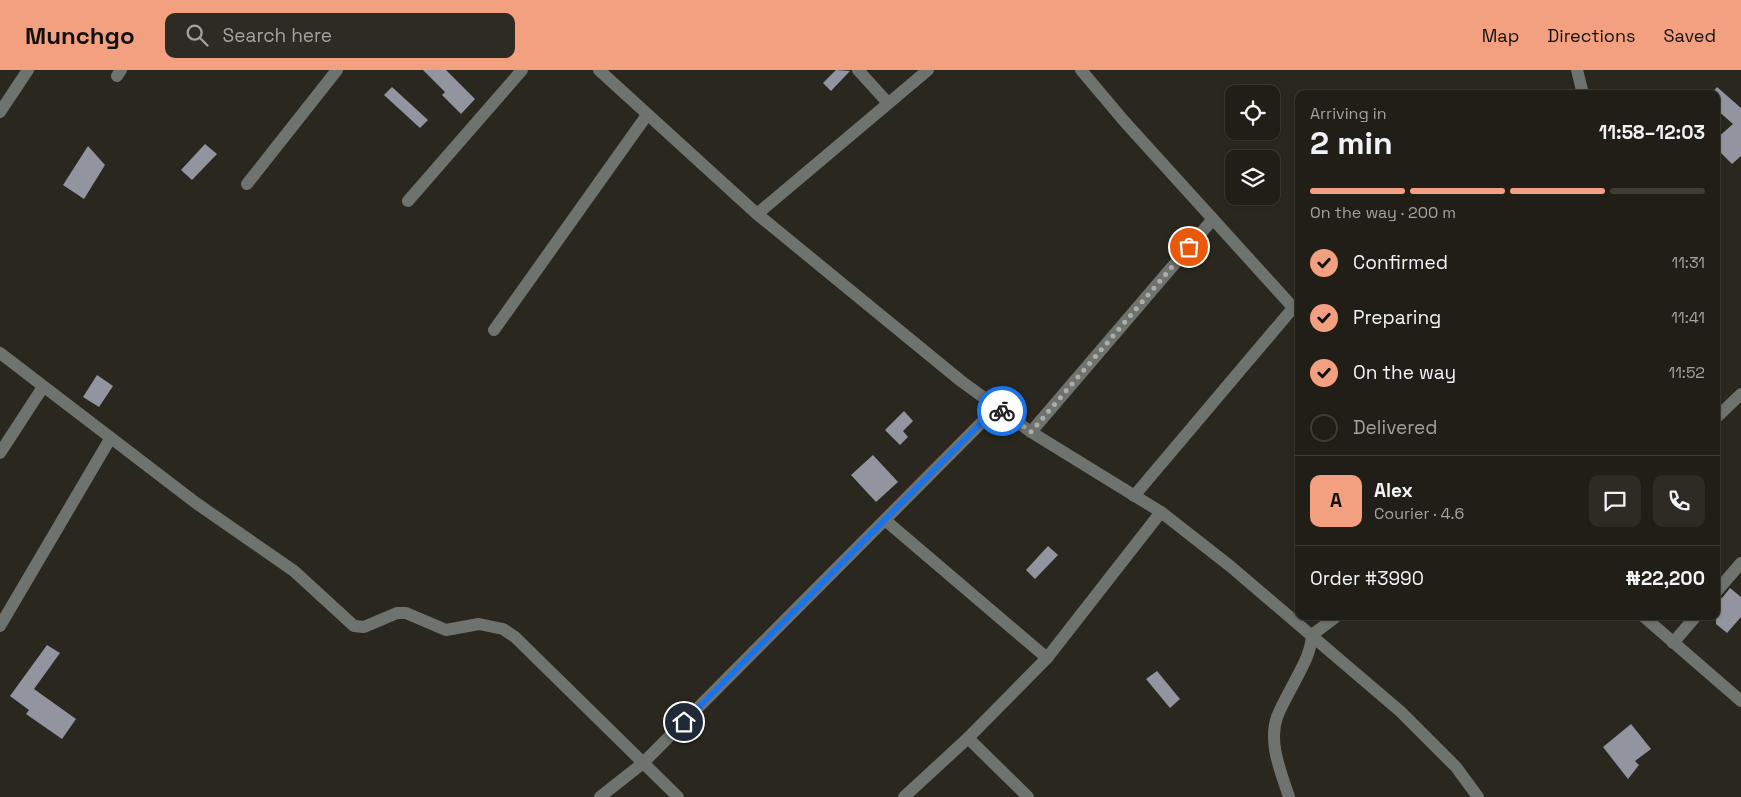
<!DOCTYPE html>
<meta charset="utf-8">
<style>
:root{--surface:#201e16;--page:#2d2b23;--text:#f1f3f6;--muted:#a2a2a1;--line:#3d3c35;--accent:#f2a07f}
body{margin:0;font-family:"Space Grotesk",sans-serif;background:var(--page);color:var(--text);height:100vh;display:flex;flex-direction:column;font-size:19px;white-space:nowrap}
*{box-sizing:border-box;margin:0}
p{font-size:16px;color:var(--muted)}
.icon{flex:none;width:28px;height:28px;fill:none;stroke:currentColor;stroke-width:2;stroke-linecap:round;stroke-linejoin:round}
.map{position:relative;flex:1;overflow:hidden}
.panel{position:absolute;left:1295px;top:20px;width:425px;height:530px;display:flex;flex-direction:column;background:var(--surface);border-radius:10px;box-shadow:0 1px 4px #0004,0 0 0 1px var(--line)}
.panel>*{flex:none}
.controls{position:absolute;left:1225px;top:15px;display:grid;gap:10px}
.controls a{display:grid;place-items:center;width:55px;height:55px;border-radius:10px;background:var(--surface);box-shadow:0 1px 4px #0004,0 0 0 1px var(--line);font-size:25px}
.pin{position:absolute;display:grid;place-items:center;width:42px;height:42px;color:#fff;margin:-21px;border:2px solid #fff;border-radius:50%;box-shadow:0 1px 5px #0007}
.courier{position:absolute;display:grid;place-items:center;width:50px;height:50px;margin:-25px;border:4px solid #1a73e8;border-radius:50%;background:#fff;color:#222;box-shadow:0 1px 6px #0007}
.overview em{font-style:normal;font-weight:600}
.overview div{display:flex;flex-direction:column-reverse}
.overview{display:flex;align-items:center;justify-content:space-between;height:85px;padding:0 15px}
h1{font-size:32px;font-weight:600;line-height:38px}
.bar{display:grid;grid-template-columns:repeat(4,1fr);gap:8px 5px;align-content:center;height:60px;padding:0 15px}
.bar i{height:6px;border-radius:4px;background:var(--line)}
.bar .current{background:var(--accent)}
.bar p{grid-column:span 4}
.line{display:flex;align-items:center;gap:12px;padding:0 15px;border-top:1px solid var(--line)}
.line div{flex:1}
.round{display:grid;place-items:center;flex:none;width:52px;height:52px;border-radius:10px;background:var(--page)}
ol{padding:0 15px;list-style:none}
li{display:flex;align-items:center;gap:15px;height:55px}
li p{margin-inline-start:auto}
li .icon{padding:5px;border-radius:50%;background:var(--accent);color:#111;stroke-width:4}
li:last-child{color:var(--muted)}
li i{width:28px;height:28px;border:2px solid var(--line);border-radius:50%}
header{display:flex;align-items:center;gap:30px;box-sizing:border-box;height:70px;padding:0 25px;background:var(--accent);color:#111}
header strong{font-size:24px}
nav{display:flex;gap:28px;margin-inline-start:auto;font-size:18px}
.search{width:350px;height:45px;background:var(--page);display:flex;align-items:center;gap:12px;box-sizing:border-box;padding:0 18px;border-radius:10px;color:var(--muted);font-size:19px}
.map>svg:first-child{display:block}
.building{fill:#9294a0}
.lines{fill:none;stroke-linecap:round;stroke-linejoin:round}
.street{stroke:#6e7370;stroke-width:12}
.done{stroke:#afada5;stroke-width:5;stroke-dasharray:0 9}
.route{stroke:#1a73e8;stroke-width:6}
</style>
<header>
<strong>Munchgo</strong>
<div class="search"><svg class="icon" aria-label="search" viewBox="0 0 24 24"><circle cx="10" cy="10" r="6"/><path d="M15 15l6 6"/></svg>Search here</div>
<nav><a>Map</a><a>Directions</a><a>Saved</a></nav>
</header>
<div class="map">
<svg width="1741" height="727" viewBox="0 0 1741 727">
<rect width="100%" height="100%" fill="#2a281e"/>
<g class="building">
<polygon points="423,0 446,0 475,29 461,44 442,25 445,22"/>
<polygon points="836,0 850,1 831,21 823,13"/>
<polygon points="392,17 428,50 420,58 384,25"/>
<polygon points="1717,17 1741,38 1741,86 1732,94 1716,78 1716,69 1733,54 1716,39 1716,24 1711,24"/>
<polygon points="205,74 217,84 192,110 181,100"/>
<polygon points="88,76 105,95 84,129 63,115"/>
<polygon points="97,305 113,316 99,337 83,327"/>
<polygon points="904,341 913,351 903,361 908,367 900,375 885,360"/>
<polygon points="873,385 898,412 876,432 851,405"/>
<polygon points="1048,476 1058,485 1035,509 1026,500"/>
<polygon points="1730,518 1741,527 1741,547 1727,563 1716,554 1716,530 1722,528"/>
<polygon points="47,575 60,583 34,619 76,649 62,669 26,644 29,640 10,626"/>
<polygon points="1157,601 1180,629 1170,638 1146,609"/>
<polygon points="1631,654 1651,679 1635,691 1639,695 1628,709 1603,677"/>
</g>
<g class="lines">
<g class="street">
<polyline points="599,0 757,144 961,311 1031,362 1161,442 1230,496 1401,642 1456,697 1478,727"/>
<polyline points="858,0 888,33"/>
<polyline points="1081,0 1124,51 1299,244"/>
<polyline points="1577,0 1583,24"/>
<polyline points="117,6 121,0"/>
<polyline points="0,42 28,0"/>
<polyline points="247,114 337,0"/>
<polyline points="408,131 522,0"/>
<polyline points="757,144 928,0"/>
<polyline points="494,260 647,45"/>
<polyline points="0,283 196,433 294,501 354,556 364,557 397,543 406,543 446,560 479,554 503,559 515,567 678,727"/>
<polyline points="1716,348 1741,324"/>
<polyline points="1031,362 1213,149"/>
<polyline points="0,383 43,317"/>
<polyline points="1134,426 1293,238"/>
<polyline points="885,450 1047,588"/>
<polyline points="1716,522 1741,493"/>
<polyline points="1643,546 1741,631"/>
<polyline points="0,556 110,369"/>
<polyline points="1673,573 1696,546"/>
<polyline points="968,668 1028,727"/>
<polyline points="600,727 643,693 997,337"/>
<polyline points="904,727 968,668 1047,588 1161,442"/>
<path d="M1289 727C1281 702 1268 673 1277 647 1282 634 1290 621 1296 609 1304 594 1311 581 1312 565L1337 546"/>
</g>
</g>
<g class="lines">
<polyline class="done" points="1002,341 1031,362 1189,177"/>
<polyline class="route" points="684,652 997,337 1002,341"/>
</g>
</svg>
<div class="controls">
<a><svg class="icon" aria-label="locate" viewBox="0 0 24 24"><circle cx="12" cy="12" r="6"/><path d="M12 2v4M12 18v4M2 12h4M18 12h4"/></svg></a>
<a><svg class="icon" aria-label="layers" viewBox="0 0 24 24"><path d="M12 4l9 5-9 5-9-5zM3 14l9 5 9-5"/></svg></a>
</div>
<div class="pin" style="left:1189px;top:177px;background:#ea580c"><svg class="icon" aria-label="bag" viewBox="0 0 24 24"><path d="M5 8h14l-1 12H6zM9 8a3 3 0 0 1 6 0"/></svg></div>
<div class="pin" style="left:684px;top:652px;background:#1f2937"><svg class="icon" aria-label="home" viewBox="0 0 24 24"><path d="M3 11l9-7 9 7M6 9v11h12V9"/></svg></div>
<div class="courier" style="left:1002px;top:341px"><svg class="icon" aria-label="bike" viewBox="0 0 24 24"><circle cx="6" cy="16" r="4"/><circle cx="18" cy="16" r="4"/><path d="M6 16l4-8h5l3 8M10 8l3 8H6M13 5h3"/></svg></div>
<section class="panel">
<div class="overview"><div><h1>2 min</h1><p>Arriving in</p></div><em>11:58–12:03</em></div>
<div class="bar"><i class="current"></i><i class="current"></i><i class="current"></i><i></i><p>On the way · 200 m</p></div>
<ol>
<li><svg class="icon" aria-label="check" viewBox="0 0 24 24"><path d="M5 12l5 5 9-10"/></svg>Confirmed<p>11:31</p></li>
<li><svg class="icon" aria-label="check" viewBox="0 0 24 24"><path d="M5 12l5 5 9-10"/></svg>Preparing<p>11:41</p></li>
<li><svg class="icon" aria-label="check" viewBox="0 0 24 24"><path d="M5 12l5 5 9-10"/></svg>On the way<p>11:52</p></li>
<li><i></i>Delivered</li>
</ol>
<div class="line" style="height:90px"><b class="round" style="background:var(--accent);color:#111">A</b><div><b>Alex</b><p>Courier · 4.6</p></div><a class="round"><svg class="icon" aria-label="chat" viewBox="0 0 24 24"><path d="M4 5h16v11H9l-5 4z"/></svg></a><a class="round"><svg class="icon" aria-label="phone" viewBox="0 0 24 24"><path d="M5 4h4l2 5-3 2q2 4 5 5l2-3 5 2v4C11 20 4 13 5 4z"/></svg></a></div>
<div class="line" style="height:65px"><div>Order #3990</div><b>₦22,200</b></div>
</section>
</div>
